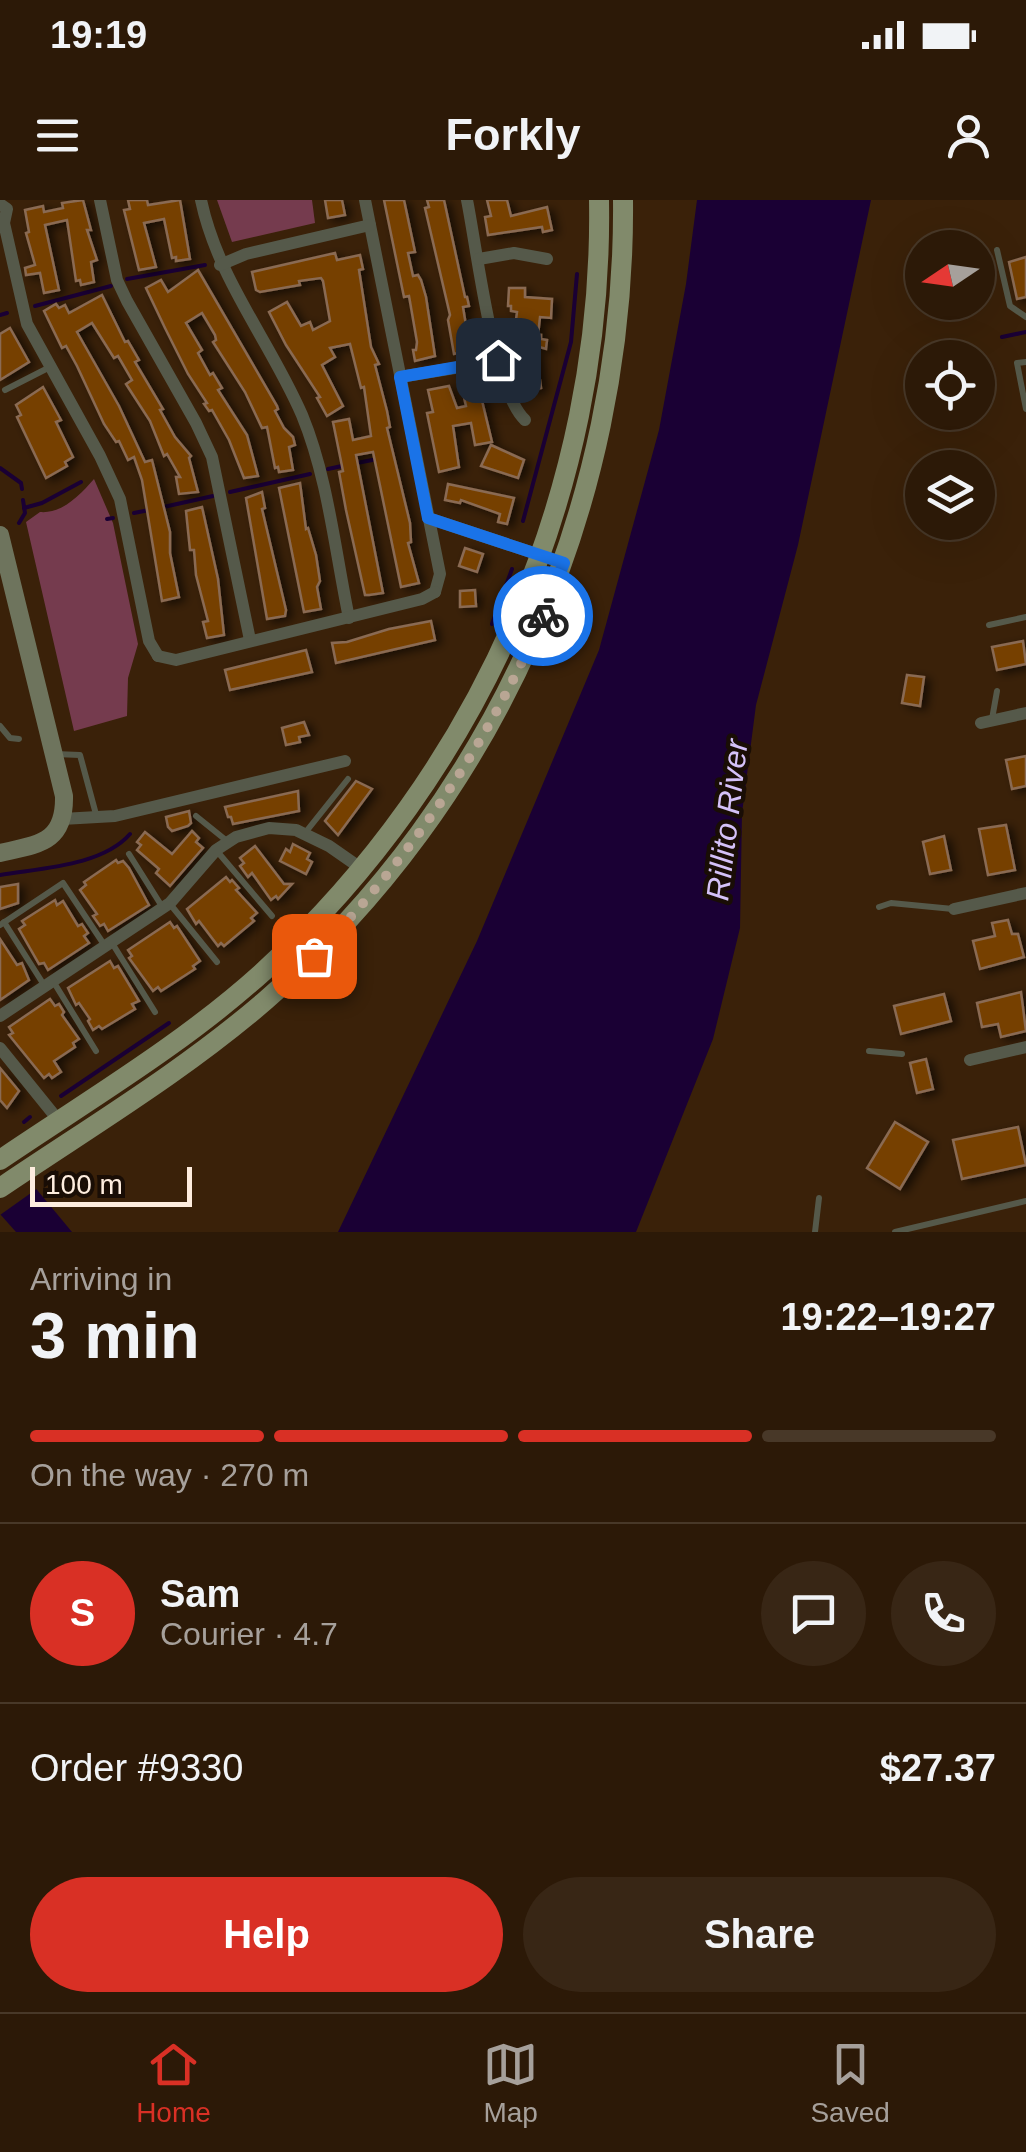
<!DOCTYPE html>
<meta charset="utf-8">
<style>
:root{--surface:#2c1907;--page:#382615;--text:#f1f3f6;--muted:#a6a09b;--line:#483828;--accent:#d93025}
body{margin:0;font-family:Arial,sans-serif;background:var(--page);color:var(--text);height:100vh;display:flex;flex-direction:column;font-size:38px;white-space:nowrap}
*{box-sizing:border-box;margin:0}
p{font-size:32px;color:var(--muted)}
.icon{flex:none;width:55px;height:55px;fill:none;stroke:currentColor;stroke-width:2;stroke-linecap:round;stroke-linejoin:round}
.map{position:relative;height:1032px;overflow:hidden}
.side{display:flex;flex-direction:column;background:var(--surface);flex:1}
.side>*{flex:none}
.needle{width:65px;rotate:257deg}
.buttons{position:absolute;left:905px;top:30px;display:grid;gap:20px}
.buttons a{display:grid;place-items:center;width:90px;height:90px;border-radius:50%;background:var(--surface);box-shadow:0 10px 40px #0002,0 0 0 2px var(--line);font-size:50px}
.scale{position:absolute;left:30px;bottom:25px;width:162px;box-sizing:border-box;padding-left:10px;border:5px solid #feeddf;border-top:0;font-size:28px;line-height:35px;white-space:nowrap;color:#feeddf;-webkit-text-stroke:8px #190d05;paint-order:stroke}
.pin{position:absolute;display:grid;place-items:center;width:85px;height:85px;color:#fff;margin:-42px;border-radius:20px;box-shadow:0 5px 15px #0006}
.courier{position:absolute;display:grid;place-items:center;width:100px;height:100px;margin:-50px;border:8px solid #1a73e8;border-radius:50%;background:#fff;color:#222;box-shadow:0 2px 12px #0007}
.summary em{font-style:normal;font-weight:700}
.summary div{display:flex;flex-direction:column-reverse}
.summary{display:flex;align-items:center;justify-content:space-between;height:170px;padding:0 30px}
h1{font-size:65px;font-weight:700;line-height:75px}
.bar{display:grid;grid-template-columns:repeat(4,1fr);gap:15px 10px;align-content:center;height:120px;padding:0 30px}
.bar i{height:12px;border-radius:8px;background:var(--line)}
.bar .on{background:var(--accent)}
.bar p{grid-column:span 4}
.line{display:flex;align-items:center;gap:25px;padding:0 30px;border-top:2px solid var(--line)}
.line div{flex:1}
.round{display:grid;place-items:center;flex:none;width:105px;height:105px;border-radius:52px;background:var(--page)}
.cta{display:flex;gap:20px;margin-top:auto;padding:20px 30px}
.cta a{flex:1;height:115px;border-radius:60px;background:var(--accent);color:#fff;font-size:40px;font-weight:700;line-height:115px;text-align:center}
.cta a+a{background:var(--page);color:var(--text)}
.status{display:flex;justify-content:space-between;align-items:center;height:70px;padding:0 50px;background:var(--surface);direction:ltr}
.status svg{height:28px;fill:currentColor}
header{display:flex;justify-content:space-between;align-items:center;height:130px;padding:0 30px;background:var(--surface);font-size:45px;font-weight:700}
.dock{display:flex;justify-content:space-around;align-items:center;height:140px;border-top:2px solid var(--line);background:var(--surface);font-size:28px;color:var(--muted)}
.dock a{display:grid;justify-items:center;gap:5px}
.dock .on{color:var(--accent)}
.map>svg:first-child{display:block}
.green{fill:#753b4e}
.water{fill:#1a0034}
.pier{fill:#3a2109}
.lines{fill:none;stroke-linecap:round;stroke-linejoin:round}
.stream{stroke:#1a0034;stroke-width:4}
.building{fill:#764002;stroke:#8a6b53;stroke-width:2.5;filter:url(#shadow)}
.lane{stroke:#55594a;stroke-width:6}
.street{stroke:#55594a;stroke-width:12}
.secondary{stroke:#6e745d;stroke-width:18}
.primary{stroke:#818a6b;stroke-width:20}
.done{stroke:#b9a694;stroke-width:10;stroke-dasharray:0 18}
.route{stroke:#1a73e8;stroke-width:12}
.labels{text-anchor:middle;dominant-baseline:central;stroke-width:9;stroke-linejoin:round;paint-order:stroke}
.water-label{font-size:32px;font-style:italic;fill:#d4c1f8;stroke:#190d05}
</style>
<div class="status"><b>19:19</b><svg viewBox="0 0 49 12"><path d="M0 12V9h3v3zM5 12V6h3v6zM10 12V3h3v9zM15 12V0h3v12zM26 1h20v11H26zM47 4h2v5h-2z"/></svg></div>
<header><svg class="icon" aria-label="menu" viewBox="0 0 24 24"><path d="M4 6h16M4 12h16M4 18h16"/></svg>Forkly<svg class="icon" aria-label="person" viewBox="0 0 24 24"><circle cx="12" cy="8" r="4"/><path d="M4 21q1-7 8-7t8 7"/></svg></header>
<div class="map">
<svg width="1026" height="1032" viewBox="0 0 1026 1032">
<defs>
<filter id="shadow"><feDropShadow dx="5.5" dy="3" stdDeviation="5" flood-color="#0009"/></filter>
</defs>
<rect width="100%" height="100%" fill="#3a2109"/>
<g class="green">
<polygon points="217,0 312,0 315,23 232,42"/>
<path d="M94 279 113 323 138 444 128 478 127 516 74 531 26 322 40 312C62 314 80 295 94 279Z"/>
</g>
<g class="water">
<polygon points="697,0 871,0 798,345 756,505 742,613 740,728 713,839 636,1032 338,1032 477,741 599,450 659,230 686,84"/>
<polygon points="33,985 72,1032 16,1032 0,1014"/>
</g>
<polygon class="pier" points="0,945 38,988 0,1015"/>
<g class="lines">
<g class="stream">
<polyline points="127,79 205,65"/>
<polyline points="35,106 111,86"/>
<polyline points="0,115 7,113"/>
<polyline points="1002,137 1026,132"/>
<polyline points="357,263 377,259"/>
<polyline points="0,268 21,283 22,289"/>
<polyline points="328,269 342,266"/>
<polyline points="230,292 310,274"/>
<polyline points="24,308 42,303 81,282"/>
<polyline points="159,308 213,296"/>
<polyline points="134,313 149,310"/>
<polyline points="107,319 113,318"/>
<polyline points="523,321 571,142 577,74"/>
<polyline points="19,323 25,313 23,300"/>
<polyline points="492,424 512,369"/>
<path d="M0 675C41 668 102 666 130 634"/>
<polyline points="61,896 169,823"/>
<polyline points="24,922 30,917"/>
</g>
</g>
<g class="building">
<polygon points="83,0 91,30 87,30 97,60 91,62 94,82 81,85 80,80 76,81 67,20 45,25 59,90 44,93 40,73 26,75 25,68 35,65 26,33 29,32 25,10 43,6 44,12 63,8 62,3"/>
<polygon points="128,0 147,0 148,5 180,0 190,59 176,61 176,57 172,58 164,19 144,23 156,67 139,70 124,10 130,9"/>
<polygon points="325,0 342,0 345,15 328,18"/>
<polygon points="384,0 404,0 415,52 408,53 413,76 418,75 421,80 426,97 435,156 415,161 413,150 416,150 417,142 409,96 404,97"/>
<polygon points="427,0 444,0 465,97 467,97 469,106 463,107 470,150 454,154 448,120 450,115 425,8 429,7"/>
<polygon points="487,0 507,0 511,16 547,7 552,30 543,32 542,27 488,35 485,17 491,16"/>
<polygon points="335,53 337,60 360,55 363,69 359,70 371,147 379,164 375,165 387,211 390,227 387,228 410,323 411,342 408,343 419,383 401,387 373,252 356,255 383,393 369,395 365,395 346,310 339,272 343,271 333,222 349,219 353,240 371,236 364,187 361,188 350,144 330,148 335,157 322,165 343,206 327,216 317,198 320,197 286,145 269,112 287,102 301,126 310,122 313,130 330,121 323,81 321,78 299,81 300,85 260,92 256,90 252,72"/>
<polygon points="1026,57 1026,97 1017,99 1009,62"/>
<polygon points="198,70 277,206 278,209 275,211 284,228 293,237 295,245 289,247 293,270 279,272 278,267 275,268 267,227 262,228 245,192 213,142 216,140 215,135 202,113 186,123 202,150 198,153 210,175 213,173 222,188 218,190 247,235 258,276 244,278 229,240 212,210 209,211 204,204 207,203 188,174 165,128 146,88 161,80 168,92"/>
<polygon points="509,88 525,88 525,97 552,99 551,118 540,117 538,135 541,135 541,139 547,140 546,149 519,141 519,136 514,135 517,112 511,111 511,106 508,106"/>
<polygon points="102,95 125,142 128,141 139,160 135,162 163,209 160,210 175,237 191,256 189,258 198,292 179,294 176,277 180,277 167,254 164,256 150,221 126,184 132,180 118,156 114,158 92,123 77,132 119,206 145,262 152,260 170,332 170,353 179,397 162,401 142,280 134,257 128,260 119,241 116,242 104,224 77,166 66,146 62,148 44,111 56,104 59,108 65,105 69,113"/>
<polygon points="10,128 29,162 0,180 0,134"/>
<polygon points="536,151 541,188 531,190 530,181 519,178 516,153"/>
<polygon points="477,180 492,242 475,245 471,223 453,226 459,267 439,272 427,213 433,212 428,190 449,186 457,208 466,206 461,184"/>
<polygon points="43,187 61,220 56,222 73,257 65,262 67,266 46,278 17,217 21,215 16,205"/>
<polygon points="491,245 524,260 518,278 481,266"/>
<polygon points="300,283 306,329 308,328 316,355 320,381 317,387 321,409 304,412 279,288"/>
<polygon points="448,284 514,298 507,324 498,322 500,314 461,300 460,303 445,300"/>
<polygon points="262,292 265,308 262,309 286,410 285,416 267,419 246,298"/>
<polygon points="202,307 218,379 224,435 207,438 203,422 208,421 196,375 194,350 190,350 186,311"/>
<polygon points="465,348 483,354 477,372 459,366"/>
<polygon points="475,390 476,406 460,407 460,391"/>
<polygon points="431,421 435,440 336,463 332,443 347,442 389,429"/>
<polygon points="1023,441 1026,464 997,470 992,447"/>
<polygon points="306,450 312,472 230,490 225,470"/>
<polygon points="907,475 924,477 920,506 902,503"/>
<polygon points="304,522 309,535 299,537 300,542 286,545 282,528"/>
<polygon points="1026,556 1026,586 1012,589 1006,560"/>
<polygon points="356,581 372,589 338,635 325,621"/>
<polygon points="298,591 299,611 233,624 231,617 228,617 225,607"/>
<polygon points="189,611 191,623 188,626 172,631 168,627 166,617"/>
<polygon points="1006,625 1015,670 988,675 979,629"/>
<polygon points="192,631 199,638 196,642 203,648 170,686 156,673 159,669 137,650 141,645 137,642 145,632 172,654"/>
<polygon points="944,636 951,670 930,674 923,642"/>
<polygon points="293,644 310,653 307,659 312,662 306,674 280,661 286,649 290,652"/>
<polygon points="255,646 284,684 292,684 278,699 276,696 271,700 252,673 248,677 240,666 244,663 240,658"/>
<polygon points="116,660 118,663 123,661 129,668 149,705 108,731 104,724 100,726 93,716 97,714 80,690 86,685 84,682"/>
<polygon points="226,677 230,682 232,680 239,688 236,690 257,713 251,718 254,721 224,746 221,743 218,746 199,721 196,724 187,709"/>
<polygon points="18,684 18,703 0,709 0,687"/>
<polygon points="55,700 57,705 63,701 78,726 82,724 88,733 84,736 89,743 48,770 44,763 39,764 19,729 25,725 22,721"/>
<polygon points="1008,720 1012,734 1018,734 1024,757 980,769 973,741 995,736 992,723"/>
<polygon points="170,722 174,728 177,726 200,761 193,766 195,769 161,791 158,787 153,791 129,758 132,756 128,750"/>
<polygon points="0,739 17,765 22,763 29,780 0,800"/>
<polygon points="110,761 114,768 118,766 139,801 132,804 135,809 102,829 99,826 93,830 88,821 90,819 79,803 76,805 68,788"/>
<polygon points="1021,792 1026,831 1001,837 998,824 982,827 977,803"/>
<polygon points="944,794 951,821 901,834 894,806"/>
<polygon points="50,799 55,806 59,804 64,812 62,815 79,839 73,843 75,847 54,861 61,872 52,878 49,874 44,878 9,835 13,833 9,827"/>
<polygon points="926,859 933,889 917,893 910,863"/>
<polygon points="0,868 19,891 7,908 0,900"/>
<polygon points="895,922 928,942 900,989 867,968"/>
<polygon points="1018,927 1026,965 962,979 953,940"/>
</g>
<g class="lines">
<g class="lane">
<polyline points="997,50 1010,106 1026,117"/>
<polyline points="1026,162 1017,163 1026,209"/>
<polyline points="5,190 50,167"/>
<polyline points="989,425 1026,417"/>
<polyline points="992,519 997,491"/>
<polyline points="0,526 10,538 19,539"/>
<polyline points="55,554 80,555 97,618"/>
<polyline points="196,616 227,641"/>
<polyline points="305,633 348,579"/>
<polyline points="216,650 272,716"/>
<polyline points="129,654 163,708"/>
<polyline points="170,704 217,762"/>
<polyline points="879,707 891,703 953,709"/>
<polyline points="4,722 44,785"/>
<polyline points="0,725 63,683 105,746"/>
<polyline points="112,743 155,812"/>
<polyline points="53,781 96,851"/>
<polyline points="869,851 902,854"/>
<polyline points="815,1032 819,998"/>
<polyline points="895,1032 1026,1001"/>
</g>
<g class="street">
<polyline points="100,0 117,80 127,101 196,223 212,257 250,440"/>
<path d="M201 0C218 80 270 141 302 215 328 278 335 351 349 418"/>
<polyline points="365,0 440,374 435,392"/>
<path d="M467 0C477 49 493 190 525 220"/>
<polyline points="0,4 7,9 4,23 27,124 100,256 120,299 149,441 158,456"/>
<polyline points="479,59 514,53 547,59"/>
<polyline points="220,65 246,54 370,25"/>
<polyline points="400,177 497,161"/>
<polyline points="428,318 564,363"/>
<polyline points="158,456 176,460 422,399 435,392"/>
<polyline points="981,523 1026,513"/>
<polyline points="62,619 115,616 345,561"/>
<polyline points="954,709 1026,693"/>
<polyline points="0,816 170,703 216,650 236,637 269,628 296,630 329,646 362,669"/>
<polyline points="0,848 59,921"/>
<polyline points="970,860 1026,847"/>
</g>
<path class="secondary" d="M0 335 64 596C65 643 39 644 0 653"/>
<g class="primary">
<path d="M0 960C90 899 185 843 265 770 479 574 604 291 599 0"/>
<path d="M0 988C90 927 184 871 266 800 496 601 626 303 623 0"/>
</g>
</g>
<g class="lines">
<path class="done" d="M314 756C412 657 488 543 543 416"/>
<polyline class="route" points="498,160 400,177 428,318 564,363 543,416"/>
</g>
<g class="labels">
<g class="water-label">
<text transform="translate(727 620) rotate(-83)">Rillito River</text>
</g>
</g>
</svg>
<div class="buttons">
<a><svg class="needle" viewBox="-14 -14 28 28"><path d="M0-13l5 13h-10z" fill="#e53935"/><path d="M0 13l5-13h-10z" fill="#a6a09b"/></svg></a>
<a><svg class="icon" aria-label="locate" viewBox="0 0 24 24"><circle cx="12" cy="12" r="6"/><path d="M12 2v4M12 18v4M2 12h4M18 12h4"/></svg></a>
<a><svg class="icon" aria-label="layers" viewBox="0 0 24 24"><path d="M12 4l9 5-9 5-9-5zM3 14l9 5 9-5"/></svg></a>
</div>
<div class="scale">100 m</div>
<div class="pin" style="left:314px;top:756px;background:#ea580c"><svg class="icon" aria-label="bag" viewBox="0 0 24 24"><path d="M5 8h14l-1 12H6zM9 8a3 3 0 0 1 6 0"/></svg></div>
<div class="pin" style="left:498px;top:160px;background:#1f2937"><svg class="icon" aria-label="home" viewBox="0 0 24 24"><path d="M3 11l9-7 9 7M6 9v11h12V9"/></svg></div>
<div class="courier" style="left:543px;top:416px"><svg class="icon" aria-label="bike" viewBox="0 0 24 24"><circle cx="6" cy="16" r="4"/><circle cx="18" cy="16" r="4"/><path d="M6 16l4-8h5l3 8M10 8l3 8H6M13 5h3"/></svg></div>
</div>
<section class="side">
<div class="summary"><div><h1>3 min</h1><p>Arriving in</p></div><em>19:22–19:27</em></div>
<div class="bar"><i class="on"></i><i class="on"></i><i class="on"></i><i></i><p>On the way · 270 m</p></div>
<div class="line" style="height:180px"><b class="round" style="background:var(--accent);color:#fff">S</b><div><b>Sam</b><p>Courier · 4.7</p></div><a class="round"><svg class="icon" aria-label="chat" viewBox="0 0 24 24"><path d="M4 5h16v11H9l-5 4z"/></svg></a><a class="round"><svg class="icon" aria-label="phone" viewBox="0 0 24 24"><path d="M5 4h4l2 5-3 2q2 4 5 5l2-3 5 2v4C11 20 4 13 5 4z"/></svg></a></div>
<div class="line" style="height:130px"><div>Order #9330</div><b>$27.37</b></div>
<div class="cta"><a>Help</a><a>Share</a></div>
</section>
<nav class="dock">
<a class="on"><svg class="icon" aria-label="home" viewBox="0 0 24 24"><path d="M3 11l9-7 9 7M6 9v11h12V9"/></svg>Home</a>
<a><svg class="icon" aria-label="map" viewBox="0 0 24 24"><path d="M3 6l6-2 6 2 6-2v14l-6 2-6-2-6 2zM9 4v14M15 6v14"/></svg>Map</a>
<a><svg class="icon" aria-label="saved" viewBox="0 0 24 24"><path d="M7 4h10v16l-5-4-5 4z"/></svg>Saved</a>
</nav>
